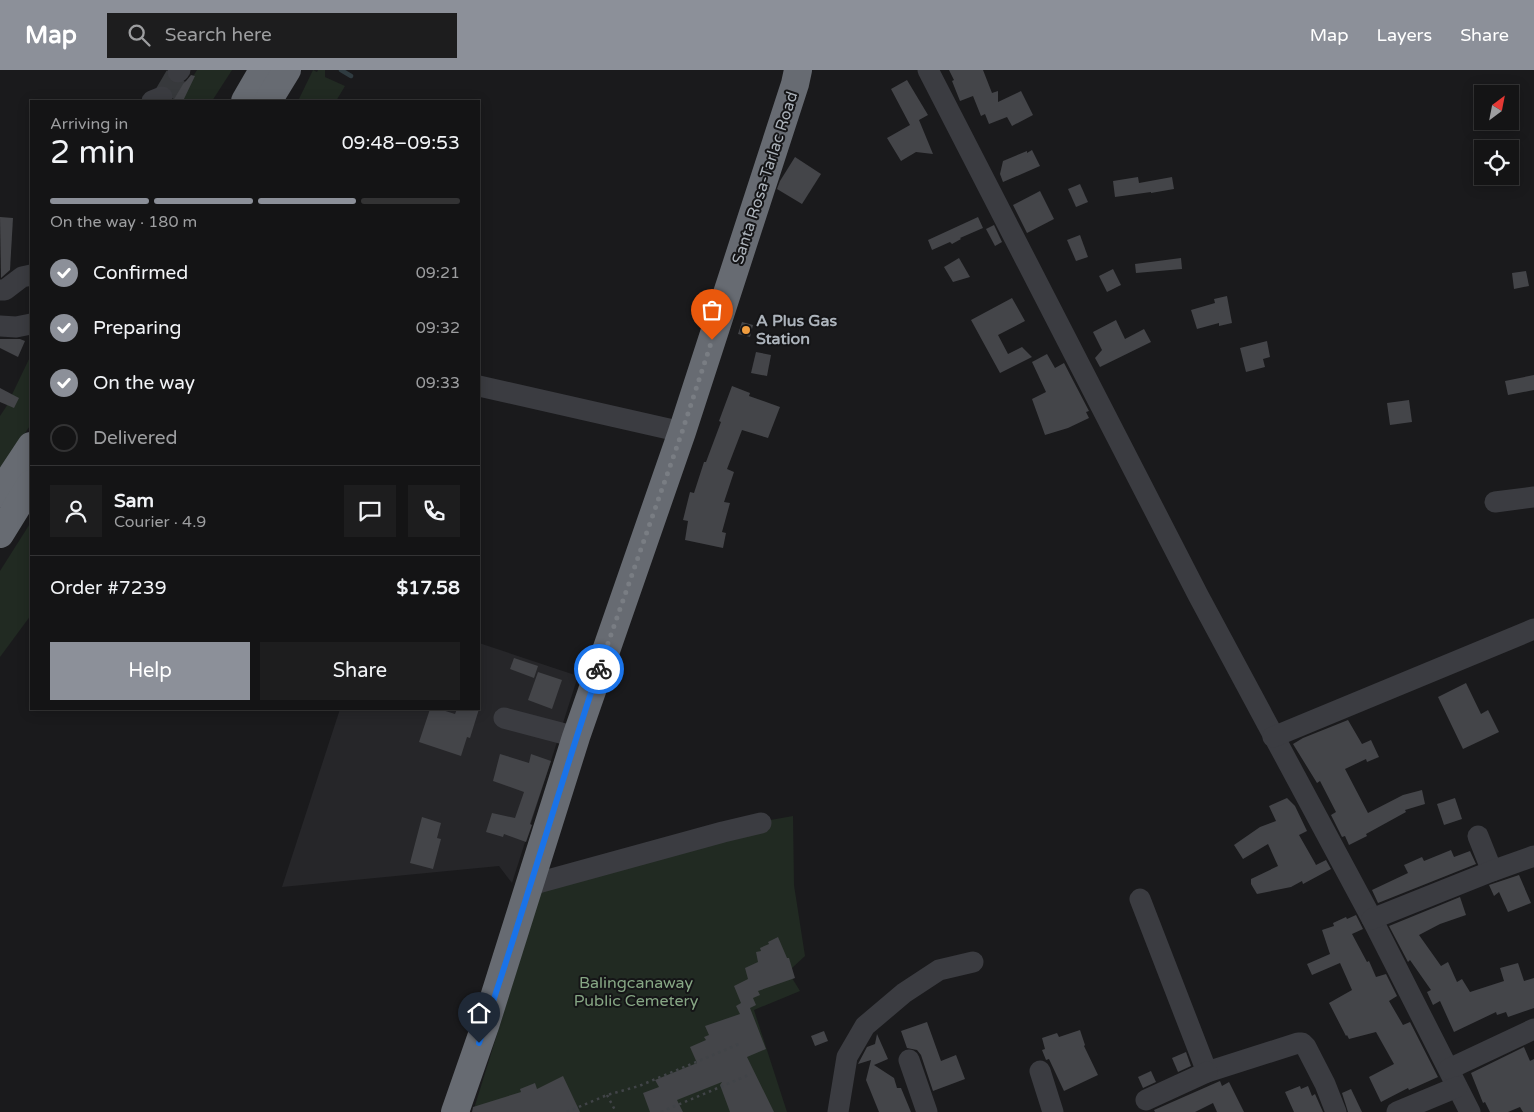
<!DOCTYPE html>
<meta charset="utf-8">
<style>
:root{--surface:#141415;--page:#1d1d1e;--text:#f1f3f6;--muted:#9d9ea0;--line:#333334;--accent:#8c9099}
body{margin:0;font-family:"Varela Round",sans-serif;background:var(--page);color:var(--text);height:100vh;display:flex;flex-direction:column;font-size:19px;white-space:nowrap}
*{box-sizing:border-box;margin:0}
p{font-size:16px;color:var(--muted)}
.icon{flex:none;width:28px;height:28px;fill:none;stroke:currentColor;stroke-width:2;stroke-linecap:round;stroke-linejoin:round}
.map{position:relative;flex:1;overflow:hidden}
.drawer{position:absolute;left:30px;top:30px;width:450px;height:610px;display:flex;flex-direction:column;background:var(--surface);border-radius:0px;box-shadow:0 2px 12px #0003,0 0 0 1px var(--line)}
.drawer>*{flex:none}
.needle{width:32px;rotate:32deg}
.fabs{position:absolute;left:1474px;top:15px;display:grid;gap:10px}
.fabs a{display:grid;place-items:center;width:45px;height:45px;border-radius:0px;background:var(--surface);box-shadow:0 2px 12px #0003,0 0 0 1px var(--line);font-size:25px}
.pin{position:absolute;display:grid;place-items:center;width:42px;height:42px;color:#fff;margin:-51px -21px;border-radius:50% 50% 50% 0;rotate:-45deg;box-shadow:0 0 5px #0007}
.pin .icon{rotate:45deg}
.courier{position:absolute;display:grid;place-items:center;width:50px;height:50px;margin:-25px;border:4px solid #1a73e8;border-radius:50%;background:#fff;color:#222;box-shadow:0 1px 6px #0007}
.overview em{font-style:normal;font-weight:600}
.overview div{display:flex;flex-direction:column-reverse}
.overview{display:flex;align-items:center;justify-content:space-between;height:85px;padding:0 20px}
h1{font-size:32px;font-weight:600;line-height:38px}
.bar{display:grid;grid-template-columns:repeat(4,1fr);gap:8px 5px;align-content:center;height:60px;padding:0 20px}
.bar i{height:6px;border-radius:4px;background:var(--line)}
.bar .current{background:var(--accent)}
.bar p{grid-column:span 4}
.line{display:flex;align-items:center;gap:12px;padding:0 20px;border-top:1px solid var(--line)}
.line div{flex:1}
.round{display:grid;place-items:center;flex:none;width:52px;height:52px;border-radius:0px;background:var(--page)}
ol{padding:0 20px;list-style:none}
li{display:flex;align-items:center;gap:15px;height:55px}
li p{margin-inline-start:auto}
li .icon{padding:5px;border-radius:50%;background:var(--accent);color:#fff;stroke-width:4}
li:last-child{color:var(--muted)}
li i{width:28px;height:28px;border:2px solid var(--line);border-radius:50%}
.primary-button{display:flex;gap:10px;margin-top:auto;padding:10px 20px}
.primary-button a{flex:1;height:58px;border-radius:0px;background:var(--accent);color:#fff;font-size:20px;font-weight:600;line-height:58px;text-align:center}
.primary-button a+a{background:var(--page);color:var(--text)}
header{display:flex;align-items:center;gap:30px;box-sizing:border-box;height:70px;padding:0 25px;background:var(--accent);color:#fff}
header strong{font-size:24px}
nav{display:flex;gap:28px;margin-inline-start:auto;font-size:18px}
.search{width:350px;height:45px;background:var(--page);display:flex;align-items:center;gap:12px;box-sizing:border-box;padding:0 18px;border-radius:0px;color:var(--muted);font-size:19px}
.map>svg:first-child{display:block}
.built{fill:#262629}
.green{fill:#212a22}
.lines{fill:none;stroke-linecap:round;stroke-linejoin:round}
.stream{stroke:#2f3b40;stroke-width:4.5}
.building{fill:#444549}
.minor-tunnel{stroke:#37393c;stroke-width:21;stroke-dasharray:21 11;stroke-linecap:butt}
.path{stroke:#414448;stroke-width:2.5;stroke-dasharray:2.5 4;stroke-linecap:butt}
.minor{stroke:#3b3c41;stroke-width:21}
.highway{stroke:#676b72;stroke-width:28}
.done{stroke:#797d83;stroke-width:5;stroke-dasharray:0 9}
.route{stroke:#1a73e8;stroke-width:6}
.poi-dot{fill:#f09c3e;stroke:#151517;stroke-width:2}
.labels{text-anchor:middle;dominant-baseline:central;stroke-width:4;stroke-linejoin:round;paint-order:stroke}
.street-label{font-size:16px;fill:#acb3bb;stroke:#151517}
.poi-label{font-size:16px;font-weight:bold;fill:#acb3bb;stroke:#151517;text-anchor:start}
.park-label{font-size:16px;fill:#86a684;stroke:#151517}
</style>
<header>
<strong>Map</strong>
<div class="search"><svg class="icon" aria-label="search" viewBox="0 0 24 24"><circle cx="10" cy="10" r="6"/><path d="M15 15l6 6"/></svg>Search here</div>
<nav><a>Map</a><a>Layers</a><a>Share</a></nav>
</header>
<div class="map">
<svg width="1534" height="1042" viewBox="0 0 1534 1042">
<rect width="100%" height="100%" fill="#1a1a1c"/>
<polygon class="built" points="479,573 578,606 512,813 499,796 282,817 340,639 479,639"/>
<g class="green">
<polygon points="197,0 232,0 212,31 178,31"/>
<polygon points="313,0 317,2 318,0 325,0 325,7 345,16 336,31 298,31"/>
<polygon points="31,285 31,354 0,402 0,346 6,337"/>
<polygon points="31,452 31,545 0,587 0,501"/>
<polygon points="793,746 794,815 805,886 792,898 792,908 800,921 754,940 787,1042 473,1042 546,806 725,758"/>
</g>
<g class="lines">
<polyline class="stream" points="341,0 351,6"/>
</g>
<g class="building">
<polygon points="949,0 983,0 992,23 998,21 998,32 1021,21 1033,45 1012,56 1007,47 989,54 985,44 981,46 973,26 960,31 952,11 954,10"/>
<polygon points="191,5 195,6 183,31 173,31 174,28 172,21 176,14 182,14 186,11"/>
<polygon points="907,10 928,45 919,50 933,84 916,82 901,91 887,68 910,55 891,19"/>
<polygon points="1032,80 1040,96 1003,112 1000,104 1003,91 1027,81 1027,83"/>
<polygon points="795,87 821,104 802,134 777,119 780,111"/>
<polygon points="1138,107 1139,113 1172,107 1174,119 1151,123 1151,122 1115,127 1113,111"/>
<polygon points="1080,114 1088,132 1076,137 1068,119"/>
<polygon points="1040,121 1054,149 1027,163 1013,135"/>
<polygon points="0,147 13,148 10,200 1,208"/>
<polygon points="978,147 983,158 960,168 961,169 952,174 950,172 932,180 928,170"/>
<polygon points="994,155 1002,172 995,176 986,159"/>
<polygon points="1080,165 1088,187 1076,191 1067,170"/>
<polygon points="959,188 970,207 953,212 944,197"/>
<polygon points="1181,188 1182,199 1136,203 1135,194"/>
<polygon points="1113,199 1121,215 1107,222 1099,206"/>
<polygon points="1526,201 1529,216 1514,219 1512,203"/>
<polygon points="1227,226 1232,253 1219,256 1219,253 1197,259 1191,240 1215,233 1214,229"/>
<polygon points="1012,228 1025,251 998,265 1008,284 1022,277 1032,287 1000,303 971,250"/>
<polygon points="1116,250 1125,269 1144,259 1151,272 1100,297 1095,288 1102,280 1093,262"/>
<polygon points="742,252 753,255 750,267 738,264"/>
<polygon points="0,269 20,269 25,271 18,287 0,278"/>
<polygon points="1267,271 1270,287 1263,289 1265,297 1246,302 1240,278"/>
<polygon points="756,282 771,285 767,306 751,303"/>
<polygon points="1047,284 1055,298 1064,293 1089,341 1086,342 1089,348 1068,358 1045,365 1032,329 1046,322 1032,292"/>
<polygon points="1534,305 1534,320 1508,325 1505,311"/>
<polygon points="732,316 750,323 749,326 780,337 768,368 742,360 727,399 734,402 724,432 730,433 722,462 726,463 723,478 685,470 688,451 683,450 690,422 694,423 704,392 706,392 721,352 719,351"/>
<polygon points="0,318 19,328 14,338 0,332"/>
<polygon points="1409,330 1412,352 1390,355 1387,333"/>
<polygon points="514,588 538,596 534,608 510,599"/>
<polygon points="538,602 562,610 552,639 528,630"/>
<polygon points="1466,613 1481,644 1488,640 1499,662 1463,679 1438,627"/>
<polygon points="430,639 439,639 455,644 457,639 479,639 470,668 467,667 461,686 419,672"/>
<polygon points="1348,650 1362,674 1371,670 1379,687 1367,692 1366,689 1345,699 1368,743 1403,725 1422,720 1425,734 1405,740 1406,742 1366,764 1367,766 1349,775 1345,766 1342,767 1331,745 1336,742 1320,711 1317,713 1293,674 1303,668"/>
<polygon points="500,684 529,693 531,684 551,691 530,754 532,755 526,772 504,764 503,767 486,762 492,743 515,748 524,722 493,711"/>
<polygon points="1287,728 1295,736 1307,761 1299,765 1315,793 1316,795 1326,790 1331,799 1303,814 1302,811 1291,817 1257,824 1251,814 1251,809 1278,796 1268,774 1243,789 1234,775 1260,757 1276,751 1269,736"/>
<polygon points="1455,728 1462,749 1444,755 1437,734"/>
<polygon points="422,747 441,753 437,768 441,769 433,799 410,793"/>
<polygon points="1451,780 1454,787 1470,781 1476,794 1378,833 1372,820 1408,803 1404,795 1422,787 1424,791"/>
<polygon points="1519,805 1531,833 1508,842 1499,822 1494,826 1489,815"/>
<polygon points="1460,827 1466,845 1440,854 1419,865 1441,896 1448,892 1457,912 1462,909 1470,922 1504,911 1500,898 1518,893 1524,911 1534,908 1534,938 1508,947 1506,942 1497,945 1496,942 1454,962 1440,931 1433,935 1427,922 1431,920 1410,890 1408,892 1389,856"/>
<polygon points="1356,845 1363,859 1352,864 1367,892 1369,891 1376,907 1386,904 1397,926 1389,931 1403,955 1410,952 1438,1007 1409,1020 1408,1018 1381,1032 1369,1007 1394,994 1376,962 1349,969 1347,965 1346,966 1329,933 1352,920 1340,893 1312,905 1307,894 1330,884 1322,860 1334,856 1333,853 1346,847 1347,849"/>
<polygon points="778,867 787,888 789,888 795,908 758,921 760,925 753,928 756,935 750,938 766,979 747,987 774,1042 730,1042 720,1015 722,1012 677,1030 683,1042 650,1042 643,1023 659,1017 655,1010 697,993 690,977 706,970 704,967 709,965 705,956 740,944 736,936 741,933 734,916 748,909 745,898 758,892 756,882 761,881 760,878 769,874 768,872"/>
<polygon points="927,952 941,991 956,985 965,1009 933,1021 921,985 917,980 907,978 901,961"/>
<polygon points="1080,960 1085,975 1084,976 1098,1005 1064,1021 1049,989 1046,990 1042,980 1045,979 1042,968 1057,963 1059,967"/>
<polygon points="824,961 828,971 815,976 811,966"/>
<polygon points="877,964 888,989 874,995 894,1008 897,1018 901,1018 911,1042 879,1042 866,1010 871,990 858,994 867,977 875,974"/>
<polygon points="1524,977 1530,991 1534,989 1534,1042 1523,1042 1520,1037 1508,1042 1490,1042 1485,1032 1483,1033 1471,1003"/>
<polygon points="1186,982 1191,996 1178,1002 1172,988"/>
<polygon points="1151,1001 1156,1012 1143,1018 1138,1007"/>
<polygon points="563,1006 580,1042 472,1042 473,1037 521,1022 520,1019 535,1013 537,1019"/>
<polygon points="1220,1011 1222,1016 1229,1012 1244,1042 1217,1042 1213,1033 1195,1042 1155,1042 1154,1040"/>
<polygon points="1300,1016 1301,1019 1308,1016 1312,1026 1315,1024 1323,1042 1294,1042 1285,1022"/>
<polygon points="1351,1019 1362,1042 1348,1042 1342,1023"/>
</g>
<g class="lines">
<polyline class="minor-tunnel" points="165,24 178,2"/>
<g class="path">
<polyline points="607,1025 616,1042"/>
<polyline points="567,1042 607,1025 639,1016 739,974"/>
<polyline points="661,1042 751,1004"/>
</g>
<g class="minor">
<polyline points="928,0 1198,525 1372,849 1470,1042"/>
<polyline points="178,2 180,0"/>
<polyline points="152,31 162,27"/>
<polyline points="0,220 5,220 22,207 31,205"/>
<polyline points="0,256 16,257 31,254"/>
<polyline points="479,316 682,362"/>
<polyline points="1495,432 1534,427"/>
<polyline points="504,648 576,667"/>
<polyline points="1273,667 1534,559"/>
<polyline points="1478,766 1492,801"/>
<polyline points="530,815 723,762 761,753"/>
<polyline points="1140,829 1207,1002 1298,973 1302,973 1306,977 1325,1014 1336,1042"/>
<polyline points="1372,849 1492,801 1534,786"/>
<polyline points="909,990 927,1042"/>
<polyline points="1449,999 1534,959"/>
<polyline points="1040,1001 1053,1042"/>
<polyline points="1146,1030 1207,1002"/>
<polyline points="838,1042 847,987 865,956 904,923 939,900 973,892"/>
<polyline points="1397,1042 1457,1017"/>
</g>
<g class="highway">
<polyline points="245,31 263,0"/>
<polyline points="268,31 287,0"/>
<polyline points="0,423 31,376"/>
<polyline points="0,464 31,414"/>
<polyline points="455,1042 485,956 576,667 682,362 795,14 798,0"/>
</g>
</g>
<g class="lines">
<polyline class="done" points="599,599 682,362 712,270"/>
<path class="route" d="M479 973C522 849 557 723 599 599"/>
</g>
<circle class="poi-dot" cx="746" cy="260" r="5"/>
<g class="labels">
<g class="street-label">
<text transform="translate(765 108) rotate(-72)">Santa Rosa-Tarlac Road</text>
</g>
<g class="poi-label">
<text x="756" y="251">A Plus Gas<tspan x="756" dy="18">Station</tspan></text>
</g>
<g class="park-label">
<text x="636" y="913">Balingcanaway<tspan x="636" dy="18">Public Cemetery</tspan></text>
</g>
</g>
</svg>
<div class="fabs">
<a><svg class="needle" viewBox="-14 -14 28 28"><path d="M0-13l5 13h-10z" fill="#e53935"/><path d="M0 13l5-13h-10z" fill="#9d9ea0"/></svg></a>
<a><svg class="icon" aria-label="locate" viewBox="0 0 24 24"><circle cx="12" cy="12" r="6"/><path d="M12 2v4M12 18v4M2 12h4M18 12h4"/></svg></a>
</div>
<div class="pin" style="left:712px;top:270px;background:#ea580c"><svg class="icon" aria-label="bag" viewBox="0 0 24 24"><path d="M5 8h14l-1 12H6zM9 8a3 3 0 0 1 6 0"/></svg></div>
<div class="pin" style="left:479px;top:973px;background:#1f2937"><svg class="icon" aria-label="home" viewBox="0 0 24 24"><path d="M3 11l9-7 9 7M6 9v11h12V9"/></svg></div>
<div class="courier" style="left:599px;top:599px"><svg class="icon" aria-label="bike" viewBox="0 0 24 24"><circle cx="6" cy="16" r="4"/><circle cx="18" cy="16" r="4"/><path d="M6 16l4-8h5l3 8M10 8l3 8H6M13 5h3"/></svg></div>
<section class="drawer">
<div class="overview"><div><h1>2 min</h1><p>Arriving in</p></div><em>09:48–09:53</em></div>
<div class="bar"><i class="current"></i><i class="current"></i><i class="current"></i><i></i><p>On the way · 180 m</p></div>
<ol>
<li><svg class="icon" aria-label="check" viewBox="0 0 24 24"><path d="M5 12l5 5 9-10"/></svg>Confirmed<p>09:21</p></li>
<li><svg class="icon" aria-label="check" viewBox="0 0 24 24"><path d="M5 12l5 5 9-10"/></svg>Preparing<p>09:32</p></li>
<li><svg class="icon" aria-label="check" viewBox="0 0 24 24"><path d="M5 12l5 5 9-10"/></svg>On the way<p>09:33</p></li>
<li><i></i>Delivered</li>
</ol>
<div class="line" style="height:90px"><a class="round"><svg class="icon" aria-label="person" viewBox="0 0 24 24"><circle cx="12" cy="8" r="4"/><path d="M4 21q1-7 8-7t8 7"/></svg></a><div><b>Sam</b><p>Courier · 4.9</p></div><a class="round"><svg class="icon" aria-label="chat" viewBox="0 0 24 24"><path d="M4 5h16v11H9l-5 4z"/></svg></a><a class="round"><svg class="icon" aria-label="phone" viewBox="0 0 24 24"><path d="M5 4h4l2 5-3 2q2 4 5 5l2-3 5 2v4C11 20 4 13 5 4z"/></svg></a></div>
<div class="line" style="height:65px"><div>Order #7239</div><b>$17.58</b></div>
<div class="primary-button"><a>Help</a><a>Share</a></div>
</section>
</div>
